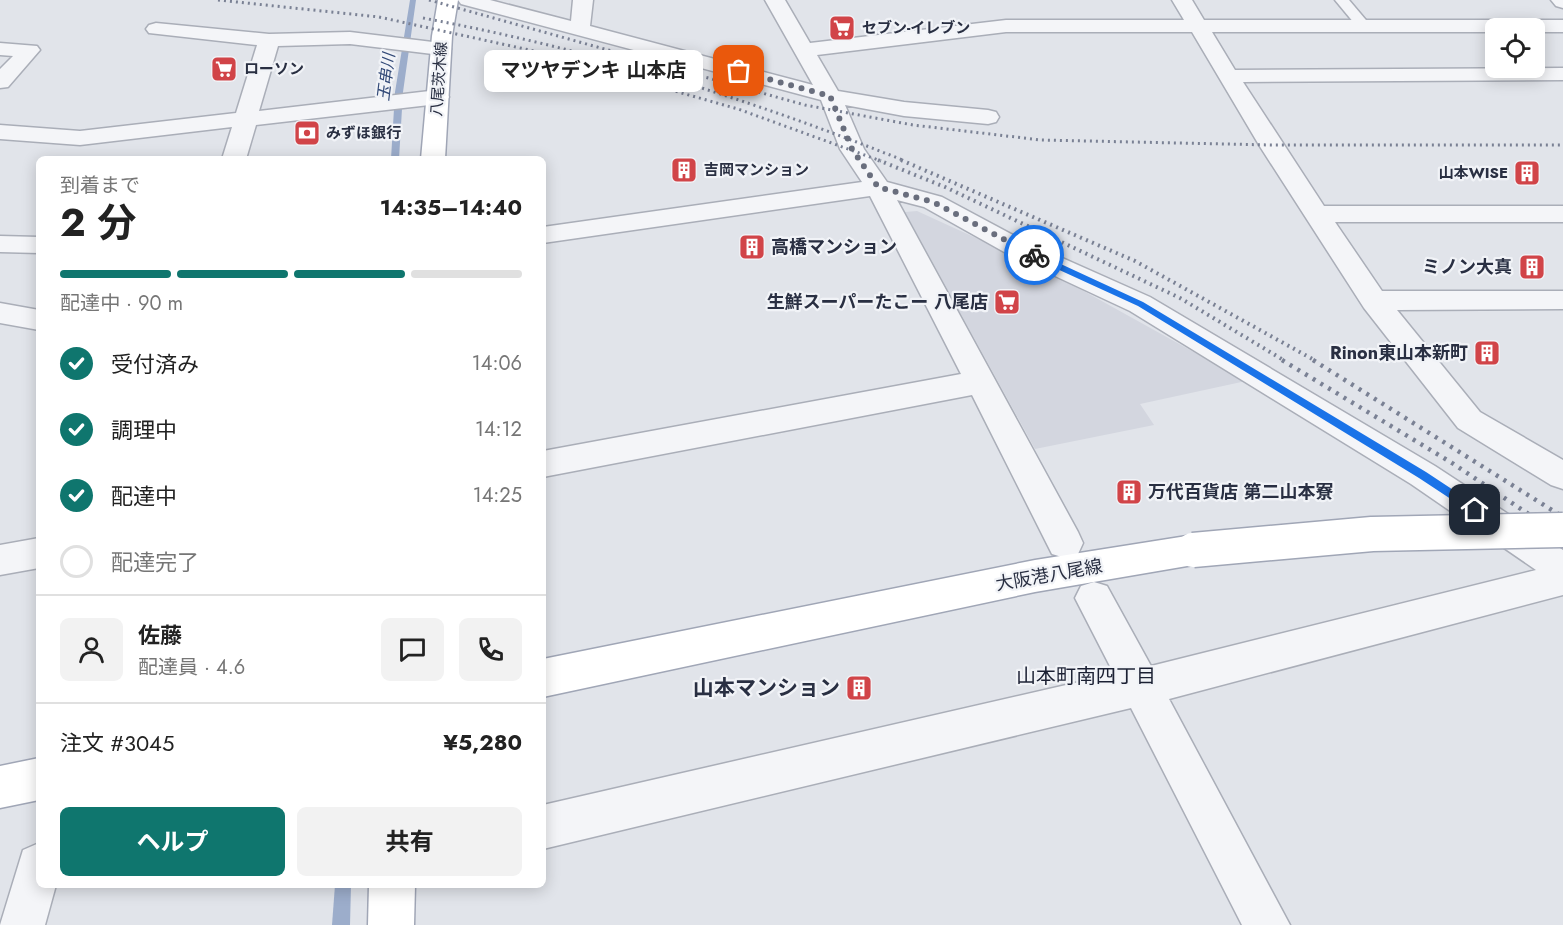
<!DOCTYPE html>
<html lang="ja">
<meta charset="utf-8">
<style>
:root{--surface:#fff;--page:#f2f2f2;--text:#222;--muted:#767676;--line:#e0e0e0;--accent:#0f766e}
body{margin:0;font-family:Jost,"Noto Sans JP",sans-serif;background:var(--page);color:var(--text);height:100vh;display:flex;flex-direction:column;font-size:22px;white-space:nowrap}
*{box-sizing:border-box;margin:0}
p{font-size:20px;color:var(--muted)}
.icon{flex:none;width:33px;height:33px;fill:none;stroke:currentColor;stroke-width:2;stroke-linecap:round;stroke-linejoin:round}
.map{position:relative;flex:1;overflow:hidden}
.details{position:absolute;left:36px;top:156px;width:510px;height:732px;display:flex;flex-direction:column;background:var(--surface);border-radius:9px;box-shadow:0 3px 15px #0003}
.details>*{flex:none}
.tools{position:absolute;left:1485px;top:18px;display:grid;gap:12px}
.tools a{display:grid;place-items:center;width:60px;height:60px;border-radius:9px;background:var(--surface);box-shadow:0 3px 15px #0003;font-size:30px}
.pin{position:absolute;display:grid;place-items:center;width:51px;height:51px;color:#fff;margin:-26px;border-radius:12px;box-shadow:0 3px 9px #0006}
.courier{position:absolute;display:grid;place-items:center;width:60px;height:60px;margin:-30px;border:4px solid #1a73e8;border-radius:50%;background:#fff;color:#222;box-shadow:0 2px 8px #0007}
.bubble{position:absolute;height:42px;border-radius:9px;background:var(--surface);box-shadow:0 3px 15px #0003;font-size:20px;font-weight:700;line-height:42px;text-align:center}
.overview em{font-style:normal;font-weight:700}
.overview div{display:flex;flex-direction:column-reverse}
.overview{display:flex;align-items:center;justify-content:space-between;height:102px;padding:0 24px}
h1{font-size:39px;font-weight:700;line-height:45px}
.bar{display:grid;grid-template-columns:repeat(4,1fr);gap:9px 6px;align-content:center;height:72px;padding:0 24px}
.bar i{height:8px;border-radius:4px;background:var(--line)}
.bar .on{background:var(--accent)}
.bar p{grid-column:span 4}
.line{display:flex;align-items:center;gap:15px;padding:0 24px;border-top:2px solid var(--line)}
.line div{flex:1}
.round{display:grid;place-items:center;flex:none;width:63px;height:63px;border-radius:9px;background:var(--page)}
ol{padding:0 24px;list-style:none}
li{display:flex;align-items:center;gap:18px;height:66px}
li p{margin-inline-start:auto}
li .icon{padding:6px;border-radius:50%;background:var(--accent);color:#fff;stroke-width:4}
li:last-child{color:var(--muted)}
li i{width:33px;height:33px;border:3px solid var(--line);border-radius:50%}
.action{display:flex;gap:12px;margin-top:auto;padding:12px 24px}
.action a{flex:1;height:69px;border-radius:9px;background:var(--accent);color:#fff;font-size:24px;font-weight:700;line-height:69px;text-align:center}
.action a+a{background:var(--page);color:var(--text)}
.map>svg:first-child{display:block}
.built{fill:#d3d6df}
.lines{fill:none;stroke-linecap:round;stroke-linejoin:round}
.stream{fill:#9cadcb;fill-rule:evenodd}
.service-casing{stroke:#aaaeb8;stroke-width:3}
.minor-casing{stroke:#aaaeb8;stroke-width:3}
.primary-casing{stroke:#a0a6b6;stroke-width:3}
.service{fill:#f4f5f8;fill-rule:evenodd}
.minor{fill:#f4f5f8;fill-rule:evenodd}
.primary{fill:#fff;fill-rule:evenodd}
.rail-far2{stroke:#7a8194;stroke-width:3;stroke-dasharray:2 4;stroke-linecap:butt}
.rail-far1{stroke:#7a8194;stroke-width:4;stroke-dasharray:2 4.5;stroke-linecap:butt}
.rail{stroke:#7a8194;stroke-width:4.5;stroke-dasharray:3 6;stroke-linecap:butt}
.primary-bridge-casing{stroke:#a0a6b6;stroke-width:37;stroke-linecap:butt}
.primary-bridge{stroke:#fff;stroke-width:34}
.route{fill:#1a73e8}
.done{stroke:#696e7d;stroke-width:6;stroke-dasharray:0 10.8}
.labels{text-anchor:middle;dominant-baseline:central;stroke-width:4.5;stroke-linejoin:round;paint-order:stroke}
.far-poi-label{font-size:15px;font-weight:bold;fill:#292f42;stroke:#f1f3f7;text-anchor:start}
.far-street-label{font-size:15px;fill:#292f42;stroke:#f1f3f7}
.far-water-label{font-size:16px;font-style:italic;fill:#324977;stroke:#f1f3f7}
.poi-label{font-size:18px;font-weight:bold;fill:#292f42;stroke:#f1f3f7;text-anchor:end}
.street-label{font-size:18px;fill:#292f42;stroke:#f1f3f7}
.neighbourhood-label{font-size:20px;fill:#1b2033;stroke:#f1f3f7}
.near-poi-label{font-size:21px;font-weight:bold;fill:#292f42;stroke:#f1f3f7;text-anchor:end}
</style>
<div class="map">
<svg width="1563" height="925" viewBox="0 0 1563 925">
<rect width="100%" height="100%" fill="#e1e4ea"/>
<polygon class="built" points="917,211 1044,269 1246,381 1140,404 1154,425 1035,449 905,212"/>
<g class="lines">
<g class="stream">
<polygon points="410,0 416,0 403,92 399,159 391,159 395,92"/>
<polygon points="335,885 351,885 350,925 332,925"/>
</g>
<defs>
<polygon id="service" points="1335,0 1349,0 1371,26 1369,29 1359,29"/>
<g id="minor">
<polygon points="458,0 490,0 571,21 573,0 593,0 590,26 813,85 765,0 785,0 810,43 1006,20 1184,20 1172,0 1192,0 1204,20 1563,20 1563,32 1534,32 1534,28 1496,28 1496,32 1212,32 1235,70 1563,68 1563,80 1243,82 1324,206 1563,206 1563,222 1335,222 1382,291 1563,291 1563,309 1397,310 1480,412 1563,460 1563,489 1551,485 1458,428 1364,308 1259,145 1192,32 1006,32 817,55 838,91 904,102 988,110 996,112 999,117 996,122 988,124 904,116 845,105 864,149 887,182 942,197 1024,241 1150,297 1435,466 1563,550 1563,595 1169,699 1290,925 1242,925 1131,708 543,849 543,805 1114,674 1075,598 1081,586 1094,582 1107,586 1151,666 1536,570 1411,484 1130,311 1006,253 924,207 897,200 1078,532 1083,543 1078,554 1065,558 1052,554 972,395 543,477 543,451 961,374 870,196 543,243 543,227 862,182 840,149 821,100 461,4"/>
<polygon points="1551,0 1563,0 1563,8 1556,6"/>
<polygon points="156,23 269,34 350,32 441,43 448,45 451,49 448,53 441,55 350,44 278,46 259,111 438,90 446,92 449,97 446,102 438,104 256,125 246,159 222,159 232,127 80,145 0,139 0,125 80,131 236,113 257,45 149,33 146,29 149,25"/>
<polygon points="0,43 37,46 40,50 8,87 0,88 0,69 13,56 0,55"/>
<polygon points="0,236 39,237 39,253 0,252"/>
<polygon points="0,303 39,310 39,330 0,323"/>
<polygon points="39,538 39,568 0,575 0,545"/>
<polygon points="39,843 39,885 56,885 45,925 0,925 23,850"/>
</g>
<g id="primary">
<polygon points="438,0 458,0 452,36 445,159 421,159 432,36"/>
<polygon points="1193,535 1206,539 1211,550 1206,561 1193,565 1035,592 543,697 543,659 1035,560"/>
<polygon points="39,758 39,800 0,808 0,766"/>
<polygon points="369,885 415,885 414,925 368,925"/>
</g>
</defs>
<use href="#service" class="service-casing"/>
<use href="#minor" class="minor-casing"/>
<use href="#primary" class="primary-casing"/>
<use href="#service" class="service"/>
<use href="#minor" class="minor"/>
<use href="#primary" class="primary"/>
<g class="rail-far2">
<polyline points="218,0 379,17 534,51 738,109 881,161"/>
<polyline points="429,0 805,105 913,125 1041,140 1271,145 1563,145"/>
<path d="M423 18C589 49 748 98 905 161"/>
</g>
<g class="rail-far1">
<polyline points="878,160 945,187 1180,298 1285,361"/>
<polyline points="901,160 1135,261 1316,361"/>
</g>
<g class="rail">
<polyline points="1282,360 1452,463 1563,537"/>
<polyline points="1313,360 1563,517"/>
</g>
<defs>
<polyline id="primary-bridge" points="1193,550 1372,534 1563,530"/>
</defs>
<use href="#primary-bridge" class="primary-bridge-casing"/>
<use href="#primary-bridge" class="primary-bridge"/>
</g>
<polygon class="route" points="1031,253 1037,253 1143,302 1426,472 1479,507 1479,513 1472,513 1419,478 1138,306 1031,257"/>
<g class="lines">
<polyline class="done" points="739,71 830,96 852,149 878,187 933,202 1034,255"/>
</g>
<defs>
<symbol id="supermarket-square" viewBox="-11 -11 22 22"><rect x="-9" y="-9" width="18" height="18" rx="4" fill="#d14448" stroke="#f1f3f7"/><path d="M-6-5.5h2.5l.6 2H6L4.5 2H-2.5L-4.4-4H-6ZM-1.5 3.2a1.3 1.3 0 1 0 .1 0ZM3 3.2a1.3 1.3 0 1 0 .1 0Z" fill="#fff"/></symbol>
<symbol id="bank-square" viewBox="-11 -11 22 22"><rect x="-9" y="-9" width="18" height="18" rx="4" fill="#d14448" stroke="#f1f3f7"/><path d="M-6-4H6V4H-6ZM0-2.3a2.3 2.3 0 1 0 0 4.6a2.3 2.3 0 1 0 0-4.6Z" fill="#fff"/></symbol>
<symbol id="building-square" viewBox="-11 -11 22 22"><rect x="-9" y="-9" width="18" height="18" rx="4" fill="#d14448" stroke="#f1f3f7"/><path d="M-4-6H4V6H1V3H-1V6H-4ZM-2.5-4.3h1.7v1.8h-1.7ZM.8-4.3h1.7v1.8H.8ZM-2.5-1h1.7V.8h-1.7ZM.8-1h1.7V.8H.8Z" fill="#fff"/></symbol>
</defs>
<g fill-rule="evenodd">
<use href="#supermarket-square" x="827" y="13" width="30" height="30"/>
<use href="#supermarket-square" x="209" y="54" width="30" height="30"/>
<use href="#bank-square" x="292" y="118" width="30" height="30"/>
<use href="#building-square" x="669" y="155" width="30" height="30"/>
<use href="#building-square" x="1512" y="158" width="30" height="30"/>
<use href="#building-square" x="737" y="232" width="30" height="30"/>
<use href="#building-square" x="1517" y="252" width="30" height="30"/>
<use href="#supermarket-square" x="992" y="287" width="30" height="30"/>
<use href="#building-square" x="1472" y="338" width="30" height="30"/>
<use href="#building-square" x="1114" y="477" width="30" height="30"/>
<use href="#building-square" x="844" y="673" width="30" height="30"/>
</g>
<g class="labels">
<g class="far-poi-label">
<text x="862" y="28">セブン-イレブン</text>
<text x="244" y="69">ローソン</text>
<text x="326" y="133">みずほ銀行</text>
<text x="704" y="170">吉岡マンション</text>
<text x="1508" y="173" text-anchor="end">山本WISE</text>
</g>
<g class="far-street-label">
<text transform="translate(439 79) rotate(-86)">八尾茨木線</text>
</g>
<g class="far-water-label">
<text transform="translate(386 77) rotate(-83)">玉串川</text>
</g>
<g class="poi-label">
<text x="771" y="247" text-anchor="start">高橋マンション</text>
<text x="1512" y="267">ミノン大真</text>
<text x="988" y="302">生鮮スーパーたこー 八尾店</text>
<text x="1468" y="353">Rinon東山本新町</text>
<text x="1148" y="492" text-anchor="start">万代百貨店 第二山本寮</text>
</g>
<g class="street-label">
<text transform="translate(1049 575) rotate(-10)">大阪港八尾線</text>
</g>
<g class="neighbourhood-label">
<text x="1086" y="676">山本町南四丁目</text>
</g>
<g class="near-poi-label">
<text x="840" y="688">山本マンション</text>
</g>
</g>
</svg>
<div class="tools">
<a><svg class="icon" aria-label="locate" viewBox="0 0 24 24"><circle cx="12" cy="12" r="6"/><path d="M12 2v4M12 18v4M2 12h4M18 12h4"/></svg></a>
</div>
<div class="pin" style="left:739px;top:71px;background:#ea580c"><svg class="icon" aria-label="bag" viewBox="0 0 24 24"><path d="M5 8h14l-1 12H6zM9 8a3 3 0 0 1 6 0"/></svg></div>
<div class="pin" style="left:1475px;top:510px;background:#1f2937"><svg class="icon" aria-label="home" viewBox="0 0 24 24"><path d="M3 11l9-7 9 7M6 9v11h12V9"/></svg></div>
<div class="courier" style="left:1034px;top:255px"><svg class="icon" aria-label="bike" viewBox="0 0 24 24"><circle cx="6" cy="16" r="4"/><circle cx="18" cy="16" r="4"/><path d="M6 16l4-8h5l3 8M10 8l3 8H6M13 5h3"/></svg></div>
<div class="bubble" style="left:484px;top:50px;width:219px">マツヤデンキ 山本店</div>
<section class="details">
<div class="overview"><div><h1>2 分</h1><p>到着まで</p></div><em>14:35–14:40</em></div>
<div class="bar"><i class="on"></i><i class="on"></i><i class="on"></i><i></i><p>配達中 · 90 m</p></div>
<ol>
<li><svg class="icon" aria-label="check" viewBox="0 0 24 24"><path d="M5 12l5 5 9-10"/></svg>受付済み<p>14:06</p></li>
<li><svg class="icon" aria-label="check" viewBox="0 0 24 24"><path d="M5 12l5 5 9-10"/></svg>調理中<p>14:12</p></li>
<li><svg class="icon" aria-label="check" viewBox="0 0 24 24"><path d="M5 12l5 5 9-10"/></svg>配達中<p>14:25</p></li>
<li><i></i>配達完了</li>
</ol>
<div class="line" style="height:108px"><a class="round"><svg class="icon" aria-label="person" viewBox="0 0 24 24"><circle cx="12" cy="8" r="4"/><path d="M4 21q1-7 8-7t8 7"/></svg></a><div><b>佐藤</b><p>配達員 · 4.6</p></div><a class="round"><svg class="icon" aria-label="chat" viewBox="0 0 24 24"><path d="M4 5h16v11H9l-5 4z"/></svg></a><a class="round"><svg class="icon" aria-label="phone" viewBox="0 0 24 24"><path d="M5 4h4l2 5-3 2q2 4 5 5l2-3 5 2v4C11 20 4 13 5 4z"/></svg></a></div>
<div class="line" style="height:78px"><div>注文 #3045</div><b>¥5,280</b></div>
<div class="action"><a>ヘルプ</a><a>共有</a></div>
</section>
</div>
